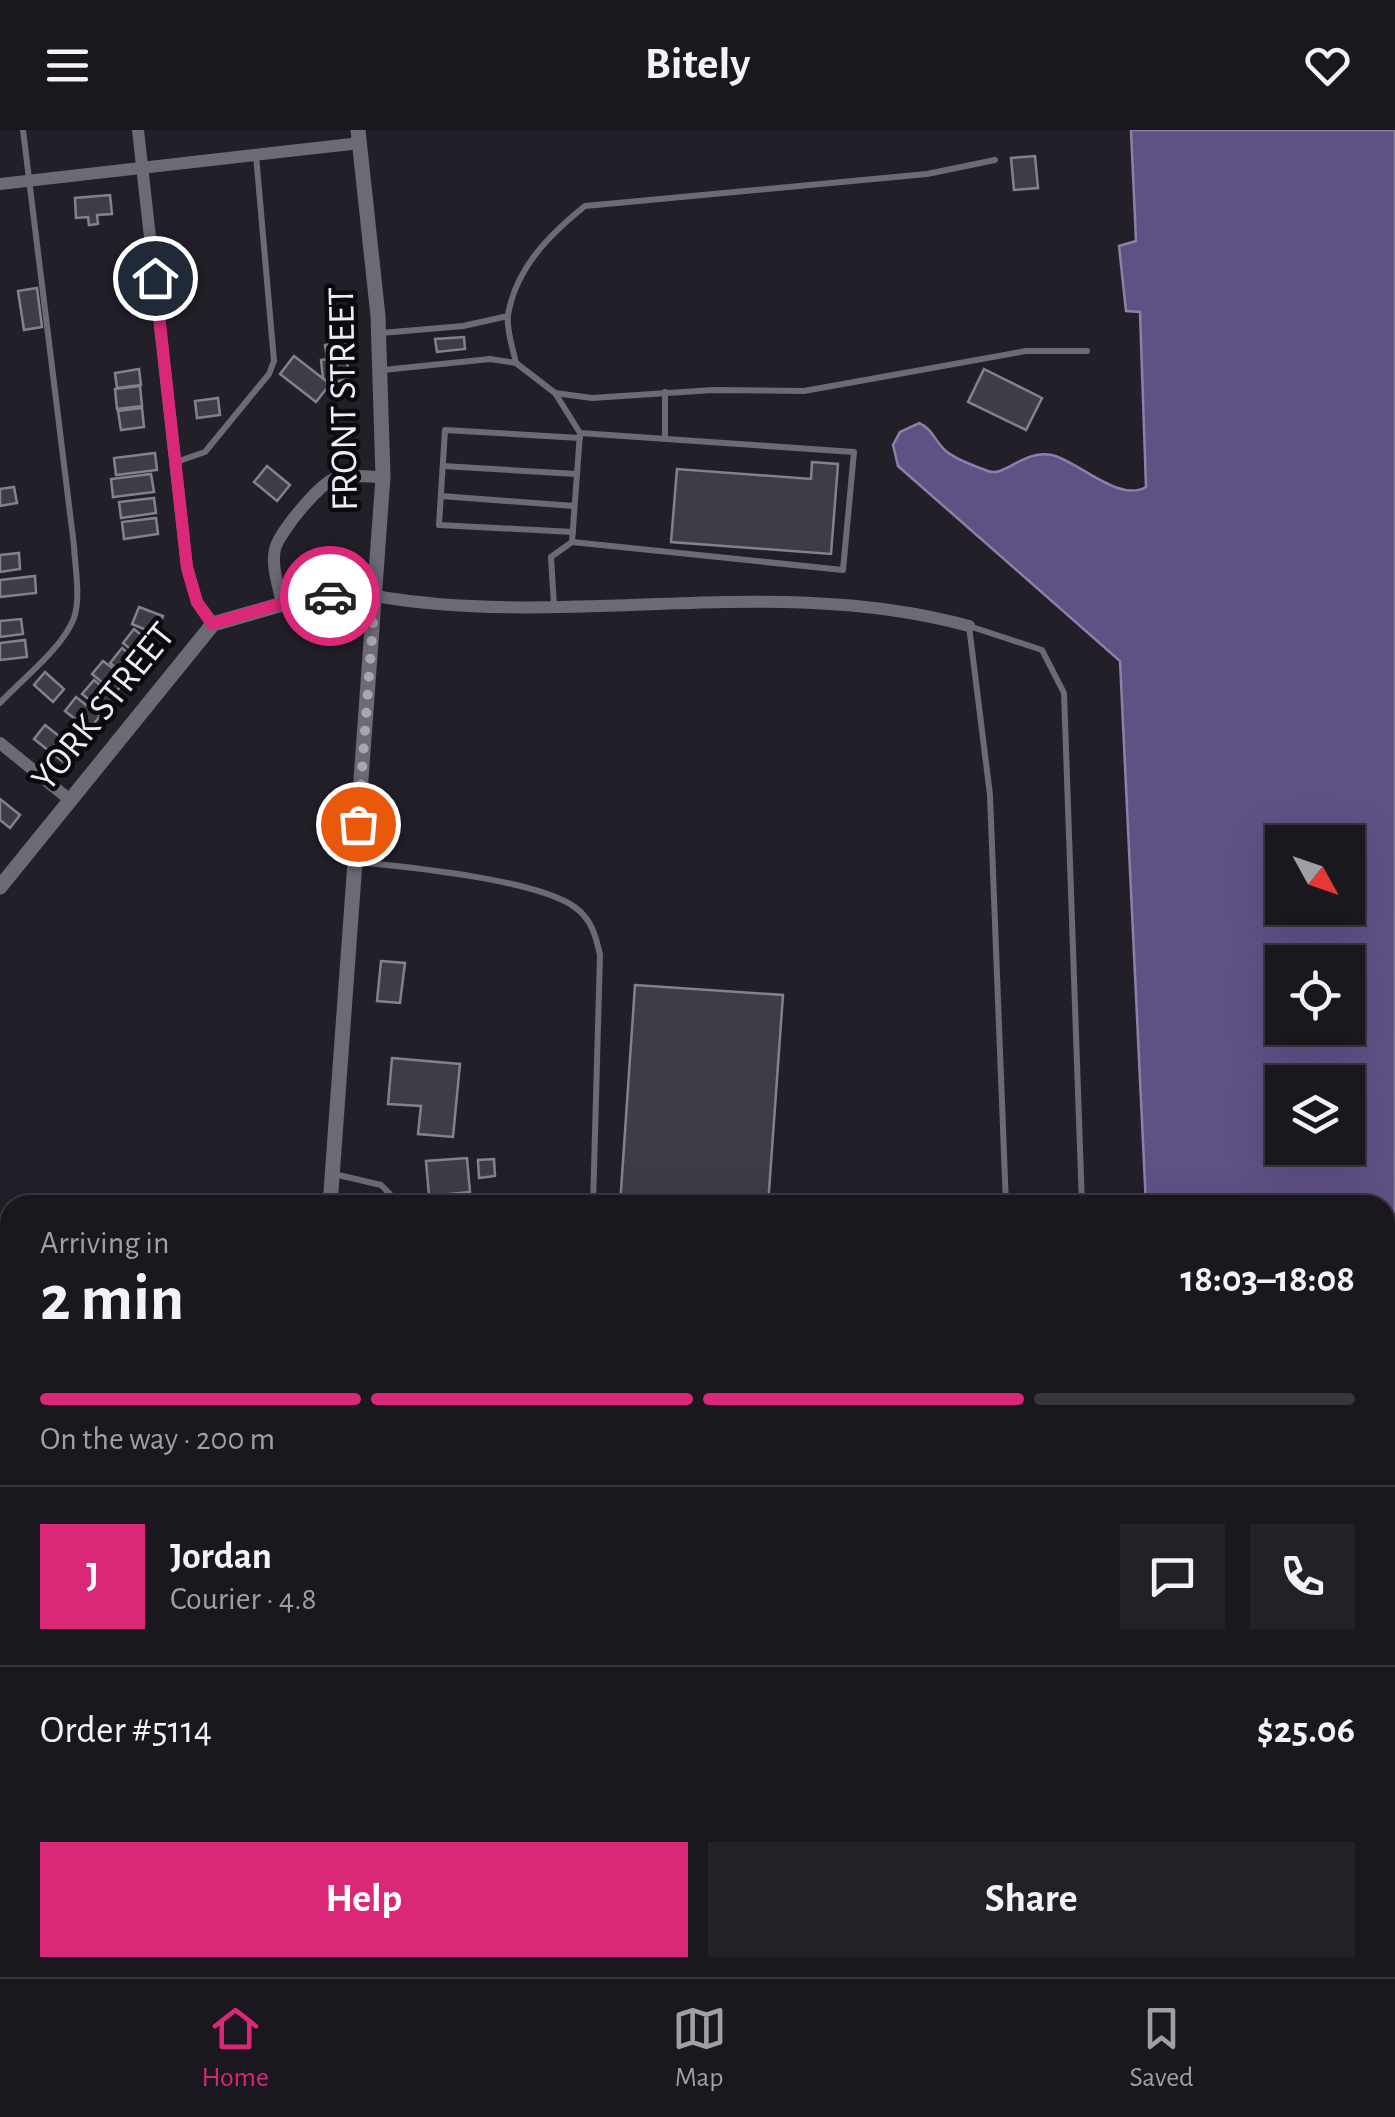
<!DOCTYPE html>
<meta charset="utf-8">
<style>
:root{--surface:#1a171f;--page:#232028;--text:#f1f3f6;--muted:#9f9fa4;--line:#38363d;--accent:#db2777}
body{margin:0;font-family:"Alegreya Sans",sans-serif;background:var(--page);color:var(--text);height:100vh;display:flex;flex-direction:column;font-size:38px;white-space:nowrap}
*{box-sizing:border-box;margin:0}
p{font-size:32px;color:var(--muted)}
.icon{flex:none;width:55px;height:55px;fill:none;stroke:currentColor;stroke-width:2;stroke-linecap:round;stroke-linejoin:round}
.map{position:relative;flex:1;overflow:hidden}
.panel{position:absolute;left:0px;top:1065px;width:1395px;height:782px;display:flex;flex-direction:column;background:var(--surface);border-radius:30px 30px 0 0;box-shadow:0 10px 40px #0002,0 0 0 2px var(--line)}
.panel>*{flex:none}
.needle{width:65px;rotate:130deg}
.tools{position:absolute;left:1265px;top:695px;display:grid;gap:20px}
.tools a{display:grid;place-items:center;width:100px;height:100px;border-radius:0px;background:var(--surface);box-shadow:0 10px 40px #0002,0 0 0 2px var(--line);font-size:50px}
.pin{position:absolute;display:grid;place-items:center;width:85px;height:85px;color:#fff;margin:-42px;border:5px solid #fff;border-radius:50%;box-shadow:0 2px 10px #0007}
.courier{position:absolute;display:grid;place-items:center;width:100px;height:100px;margin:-50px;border:8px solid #db2777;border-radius:50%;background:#fff;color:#222;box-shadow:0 2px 12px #0007}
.summary em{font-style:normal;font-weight:700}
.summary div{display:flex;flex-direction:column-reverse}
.summary{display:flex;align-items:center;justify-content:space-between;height:170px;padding:0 40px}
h1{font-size:65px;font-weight:700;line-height:75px}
.bar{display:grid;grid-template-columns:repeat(4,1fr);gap:15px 10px;align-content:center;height:120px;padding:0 40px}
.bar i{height:12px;border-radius:8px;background:var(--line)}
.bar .selected{background:var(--accent)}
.bar p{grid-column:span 4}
.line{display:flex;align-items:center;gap:25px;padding:0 40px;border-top:2px solid var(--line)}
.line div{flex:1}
.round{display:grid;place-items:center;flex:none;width:105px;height:105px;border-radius:0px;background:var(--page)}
.primary-button{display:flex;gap:20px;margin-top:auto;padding:20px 40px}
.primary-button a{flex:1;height:115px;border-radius:0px;background:var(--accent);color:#fff;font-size:40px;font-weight:700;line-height:115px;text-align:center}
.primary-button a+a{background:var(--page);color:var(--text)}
header{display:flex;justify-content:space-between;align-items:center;height:130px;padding:0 40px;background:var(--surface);font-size:45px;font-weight:700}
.tabs{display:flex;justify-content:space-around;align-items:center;height:140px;border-top:2px solid var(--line);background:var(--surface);font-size:28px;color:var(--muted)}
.tabs a{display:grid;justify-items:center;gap:5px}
.tabs .selected{color:var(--accent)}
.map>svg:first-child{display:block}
.green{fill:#463c60}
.water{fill:#605185;stroke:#8b80a7;stroke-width:2.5;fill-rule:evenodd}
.building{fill:#3f3c47;stroke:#84818e;stroke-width:2.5}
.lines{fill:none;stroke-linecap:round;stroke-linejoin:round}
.service{stroke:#6d6a76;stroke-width:6}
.minor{stroke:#6d6a76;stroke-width:12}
.tertiary{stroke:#6d6a76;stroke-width:15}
.done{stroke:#a8a6ae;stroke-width:10;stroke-dasharray:0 18}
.route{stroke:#db2777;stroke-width:12}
.labels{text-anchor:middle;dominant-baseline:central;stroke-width:9;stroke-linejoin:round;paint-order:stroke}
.street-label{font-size:38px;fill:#f0eef5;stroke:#0b0a0e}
</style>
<header><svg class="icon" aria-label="menu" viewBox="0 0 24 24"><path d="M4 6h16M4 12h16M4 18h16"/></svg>Bitely<svg class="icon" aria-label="heart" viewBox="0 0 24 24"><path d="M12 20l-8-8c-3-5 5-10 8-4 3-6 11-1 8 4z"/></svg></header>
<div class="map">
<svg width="1395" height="1847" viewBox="0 0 1395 1847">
<rect width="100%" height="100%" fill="#221f29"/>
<g class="green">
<polygon points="10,1122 10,1398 0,1415 0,1133"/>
<polygon points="0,1494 10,1511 10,1677 0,1694"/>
</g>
<path class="water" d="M1131 0H1395V1847H1163V1838H1385V1075H1146L1120 531 898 336 893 315 900 302 919 293C933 299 935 312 946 321 956 330 975 336 988 341 1004 348 1024 319 1052 325 1078 331 1119 373 1146 357L1140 182 1126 181 1119 116 1136 111ZM1282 712H1348V778H1282ZM1282 832H1348V898H1282ZM1282 952H1348V1018H1282Z"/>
<g class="building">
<polygon points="1035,26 1038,58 1014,60 1011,28"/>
<polygon points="110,65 112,84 97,85 98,94 89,95 88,87 76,88 75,68"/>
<polygon points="37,158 42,197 24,200 18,161"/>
<polygon points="464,207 465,219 437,222 435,209"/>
<polygon points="345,212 349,248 330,254 323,249 321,230 327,229 325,215"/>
<polygon points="294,226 330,254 316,272 280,244"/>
<polygon points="139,239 141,255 117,258 115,243"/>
<polygon points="984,239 1042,268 1026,300 968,272"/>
<polygon points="140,256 142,276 117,279 115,259"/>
<polygon points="218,268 220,285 197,288 195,271"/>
<polygon points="142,278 144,297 121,300 118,281"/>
<polygon points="155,323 157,340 116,345 114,328"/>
<polygon points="812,332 838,334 831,424 671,412 677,339 811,349"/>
<polygon points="267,336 290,355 277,371 254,352"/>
<polygon points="151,344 154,362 113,367 111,349"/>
<polygon points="14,357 17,373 0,376 0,359"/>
<polygon points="154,368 156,383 121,388 119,372"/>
<polygon points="156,388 158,404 124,409 122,392"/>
<polygon points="19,423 20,439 0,442 0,425"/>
<polygon points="35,446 36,463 0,467 0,450"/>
<polygon points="139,477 163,486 156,504 132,494"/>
<polygon points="21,489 23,504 0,507 0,491"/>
<polygon points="134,499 157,518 146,532 123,513"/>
<polygon points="25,510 27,527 0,530 0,513"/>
<polygon points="122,518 140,533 128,547 110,533"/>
<polygon points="103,531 127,549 115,563 92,544"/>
<polygon points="45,542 64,559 53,572 34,555"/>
<polygon points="94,550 116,568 105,582 82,564"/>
<polygon points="76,567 100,586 89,600 65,581"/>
<polygon points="45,595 74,618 63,632 34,609"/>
<polygon points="0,669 20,685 10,698 0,690"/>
<polygon points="381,831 405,833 400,873 377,871"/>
<polygon points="635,855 783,865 768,1075 620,1075"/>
<polygon points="392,928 460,934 453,1007 418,1004 421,976 388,974"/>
<polygon points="467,1028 470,1062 429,1066 426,1031"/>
<polygon points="494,1029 495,1046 479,1048 478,1030"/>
</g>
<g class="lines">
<g class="service">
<polyline points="381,203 463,196 508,186"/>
<path d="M516 233C513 219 506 199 508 185 516 138 549 105 585 76L927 44 995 30"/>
<polyline points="383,240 490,229 516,233 555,263 592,268 713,260 804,261 1026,221 1087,221"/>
<polyline points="665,262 665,309"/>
<polyline points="555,263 580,303"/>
<polyline points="176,332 205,322 269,244 274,231 256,25"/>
<polyline points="443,336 577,344"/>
<polyline points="441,366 574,376"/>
<polyline points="573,402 439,395 445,300 580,308"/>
<polyline points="554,476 551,427 572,412 580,303 854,322 843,440 572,412"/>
<path d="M0 573C22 549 62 519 74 488 81 467 75 438 74 416L23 0"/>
<path d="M357 732C406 737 538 749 576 778 592 790 596 807 600 825L593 1075"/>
<polyline points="334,1044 381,1055 390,1064 390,1075"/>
<polyline points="1006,1075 990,665 969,496 1042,520 1064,563 1082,1075"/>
<polyline points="150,1838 158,1847"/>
<polyline points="437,1838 543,1847"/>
<polyline points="551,1847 584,1838"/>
</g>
<g class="minor">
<polyline points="138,0 187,437 197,472 213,494"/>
<polyline points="0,54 360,13"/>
<path d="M375 466C572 500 774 442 969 496"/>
<path d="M282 474C279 457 271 436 275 419 279 403 320 352 336 348 350 344 368 347 383 347"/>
<polyline points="0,613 70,670"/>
</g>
<g class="tertiary">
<polyline points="0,757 213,494 293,471 375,466"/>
<polyline points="330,1075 383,347 378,186 358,0"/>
<polyline points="273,1847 273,1838"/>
</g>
</g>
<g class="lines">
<polyline class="done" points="330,466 375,466 358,694"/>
<polyline class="route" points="155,148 187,438 197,472 212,494 293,470 330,466"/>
</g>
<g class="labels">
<g class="street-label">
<text transform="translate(344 269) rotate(-91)">FRONT STREET</text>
<text transform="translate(104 577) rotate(-51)">YORK STREET</text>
</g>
</g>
</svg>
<div class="tools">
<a><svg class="needle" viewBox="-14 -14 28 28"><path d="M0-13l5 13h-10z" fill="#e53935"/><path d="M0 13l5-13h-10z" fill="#9f9fa4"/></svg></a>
<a><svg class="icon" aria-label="locate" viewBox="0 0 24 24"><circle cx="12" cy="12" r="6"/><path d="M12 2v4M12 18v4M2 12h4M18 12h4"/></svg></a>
<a><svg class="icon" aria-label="layers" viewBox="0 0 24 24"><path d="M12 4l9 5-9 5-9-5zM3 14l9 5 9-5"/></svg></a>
</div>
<div class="pin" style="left:358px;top:694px;background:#ea580c"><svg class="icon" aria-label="bag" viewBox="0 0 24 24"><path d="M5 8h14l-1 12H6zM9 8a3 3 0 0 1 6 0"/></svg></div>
<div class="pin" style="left:155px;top:148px;background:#1f2937"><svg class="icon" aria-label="home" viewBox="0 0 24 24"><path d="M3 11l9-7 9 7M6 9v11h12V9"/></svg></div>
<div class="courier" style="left:330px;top:466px"><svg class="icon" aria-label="car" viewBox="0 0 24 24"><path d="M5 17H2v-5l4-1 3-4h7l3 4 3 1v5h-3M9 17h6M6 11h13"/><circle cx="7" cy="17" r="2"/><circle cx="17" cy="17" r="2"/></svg></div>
<section class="panel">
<div class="summary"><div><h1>2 min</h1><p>Arriving in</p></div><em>18:03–18:08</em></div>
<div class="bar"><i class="selected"></i><i class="selected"></i><i class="selected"></i><i></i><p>On the way · 200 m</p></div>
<div class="line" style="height:180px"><b class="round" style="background:var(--accent);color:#fff">J</b><div><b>Jordan</b><p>Courier · 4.8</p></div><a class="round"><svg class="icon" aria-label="chat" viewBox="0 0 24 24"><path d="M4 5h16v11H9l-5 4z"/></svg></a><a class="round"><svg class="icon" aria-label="phone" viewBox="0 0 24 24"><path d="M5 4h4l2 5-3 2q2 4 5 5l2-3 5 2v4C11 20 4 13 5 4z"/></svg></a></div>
<div class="line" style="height:130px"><div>Order #5114</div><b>$25.06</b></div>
<div class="primary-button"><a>Help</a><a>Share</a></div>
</section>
</div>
<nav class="tabs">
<a class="selected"><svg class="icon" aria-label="home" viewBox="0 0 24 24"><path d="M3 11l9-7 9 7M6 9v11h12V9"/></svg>Home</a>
<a><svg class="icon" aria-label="map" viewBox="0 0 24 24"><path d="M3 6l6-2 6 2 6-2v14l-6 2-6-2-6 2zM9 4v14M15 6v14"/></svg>Map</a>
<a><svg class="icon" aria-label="saved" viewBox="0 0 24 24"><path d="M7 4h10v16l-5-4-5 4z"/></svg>Saved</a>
</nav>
